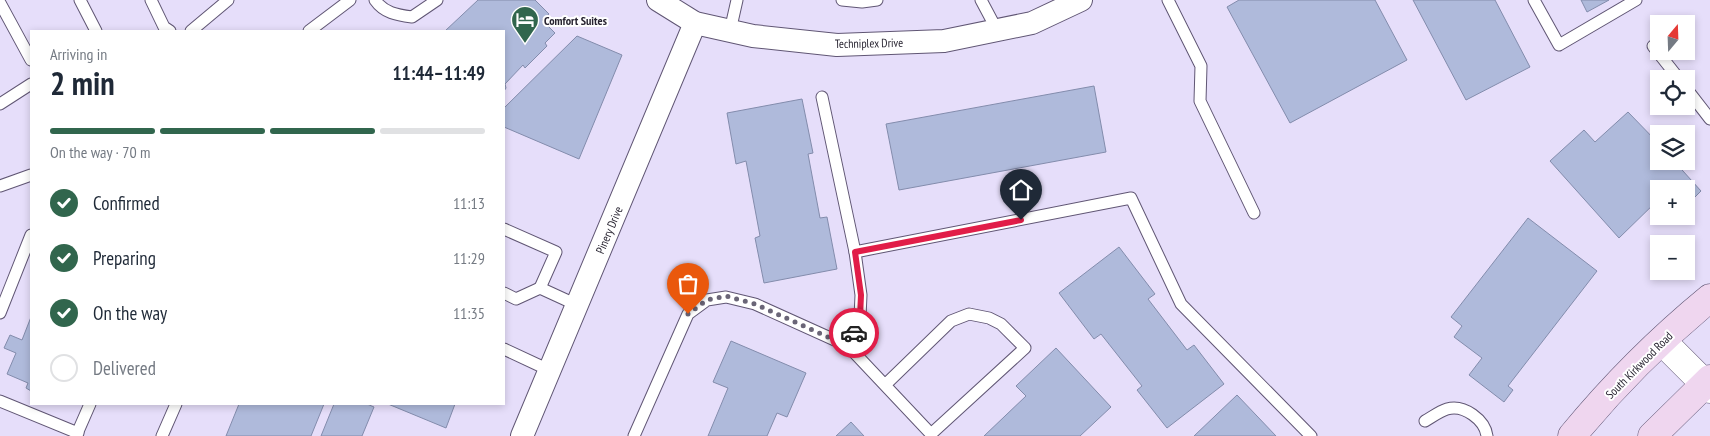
<!DOCTYPE html>
<meta charset="utf-8">
<style>
:root{--surface:#fff;--page:#f6f6f7;--text:#1f2937;--muted:#747a83;--line:#e0e1e3;--accent:#31664d}
body{margin:0;font-family:"PT Sans Narrow",sans-serif;background:var(--page);color:var(--text);height:100vh;display:flex;flex-direction:column;font-size:19px;white-space:nowrap}
*{box-sizing:border-box;margin:0}
p{font-size:16px;color:var(--muted)}
.icon{flex:none;width:28px;height:28px;fill:none;stroke:currentColor;stroke-width:2;stroke-linecap:round;stroke-linejoin:round}
.map{position:relative;flex:1;overflow:hidden}
.details{position:absolute;left:30px;top:30px;width:475px;height:375px;display:flex;flex-direction:column;background:var(--surface);border-radius:0px;box-shadow:0 2px 8px #0003}
.details>*{flex:none}
.needle{width:32px;rotate:19deg}
.buttons{position:absolute;left:1650px;top:15px;display:grid;gap:10px}
.buttons a{display:grid;place-items:center;width:45px;height:45px;border-radius:0px;background:var(--surface);box-shadow:0 2px 8px #0003;font-size:25px}
.pin{position:absolute;display:grid;place-items:center;width:42px;height:42px;color:#fff;margin:-51px -21px;border-radius:50% 50% 50% 0;rotate:-45deg;box-shadow:0 0 5px #0007}
.pin .icon{rotate:45deg}
.courier{position:absolute;display:grid;place-items:center;width:50px;height:50px;margin:-25px;border:4px solid #e11d48;border-radius:50%;background:#fff;color:#222;box-shadow:0 1px 6px #0007}
.overview em{font-style:normal;font-weight:800}
.overview div{display:flex;flex-direction:column-reverse}
.overview{display:flex;align-items:center;justify-content:space-between;height:85px;padding:0 20px}
h1{font-size:32px;font-weight:800;line-height:38px}
.bar{display:grid;grid-template-columns:repeat(4,1fr);gap:8px 5px;align-content:center;height:60px;padding:0 20px}
.bar i{height:6px;border-radius:4px;background:var(--line)}
.bar .on{background:var(--accent)}
.bar p{grid-column:span 4}
ol{padding:0 20px;list-style:none}
li{display:flex;align-items:center;gap:15px;height:55px}
li p{margin-inline-start:auto}
li .icon{padding:5px;border-radius:50%;background:var(--accent);color:#fff;stroke-width:4}
li:last-child{color:var(--muted)}
li i{width:28px;height:28px;border:2px solid var(--line);border-radius:50%}
.map>svg:first-child{display:block}
.building{fill:#afbadb;stroke:#838cac}
.lines{fill:none;stroke-linecap:round;stroke-linejoin:round}
.service-casing{stroke:#605674;stroke-width:13}
.minor-casing{stroke:#605674;stroke-width:24}
.tertiary-casing{stroke:#605674;stroke-width:29}
.secondary-casing{stroke:#605674;stroke-width:29}
.service{stroke:#fff;stroke-width:11}
.minor{stroke:#fff;stroke-width:22}
.tertiary{stroke:#fff;stroke-width:28}
.secondary{stroke:#efd6ef;stroke-width:28}
.done{stroke:#6a6577;stroke-width:5;stroke-dasharray:0 9}
.route{stroke:#e11d48;stroke-width:6}
.labels{text-anchor:middle;dominant-baseline:central;stroke-width:4;stroke-linejoin:round;paint-order:stroke}
.poi-label{font-size:12px;font-weight:bold;fill:#282431;stroke:#fff;text-anchor:start}
.street-label{font-size:12px;fill:#282431;stroke:#fff}
</style>
<div class="map">
<svg width="1710" height="436" viewBox="0 0 1710 436">
<rect width="100%" height="100%" fill="#e6defa"/>
<g class="building">
<polygon points="478,0 535,0 549,14 542,20 555,33 545,43 547,46 525,68 523,65 505,84 506,88 504,91 504,31 445,31"/>
<polygon points="1239,0 1375,0 1407,60 1290,123 1227,7"/>
<polygon points="1413,0 1495,0 1530,67 1466,100"/>
<polygon points="1581,0 1609,0 1587,12"/>
<polygon points="577,36 622,55 579,159 504,127 504,108"/>
<polygon points="1094,86 1106,152 899,190 886,124"/>
<polygon points="802,99 813,153 808,154 820,218 827,217 837,269 764,283 755,238 760,236 746,161 736,164 727,113"/>
<polygon points="1628,112 1659,144 1659,161 1674,161 1701,191 1692,200 1686,194 1686,189 1682,189 1677,183 1670,189 1659,189 1659,199 1619,238 1550,161 1584,130 1595,142"/>
<polygon points="1528,218 1597,271 1508,386 1513,390 1504,402 1469,375 1482,358 1454,337 1462,326 1451,317"/>
<polygon points="1119,247 1155,294 1148,299 1187,350 1194,345 1224,384 1167,428 1137,390 1142,386 1101,334 1094,339 1059,293"/>
<polygon points="31,317 31,391 26,388 28,383 7,374 16,353 4,348 10,335 22,340"/>
<polygon points="731,341 806,373 787,417 777,413 767,436 708,436 728,388 713,382"/>
<polygon points="1056,348 1111,407 1080,436 984,436 1026,396 1016,386"/>
<polygon points="1237,395 1276,436 1194,436"/>
<polygon points="239,404 324,404 311,436 226,436"/>
<polygon points="334,404 367,404 374,407 362,436 321,436"/>
<polygon points="388,404 455,404 446,428"/>
<polygon points="851,422 864,436 836,436"/>
</g>
<g class="lines">
<defs>
<g id="service">
<polyline points="80,0 96,31"/>
<polyline points="151,0 164,27 170,31"/>
<path d="M375 0C384 13 397 15 412 17L437 0"/>
<polyline points="842,0 862,2 877,0"/>
<polyline points="981,0 997,30"/>
<polyline points="1168,0 1201,66 1200,101 1254,213"/>
<polyline points="1534,0 1559,45 1636,0"/>
<polyline points="0,3 31,60"/>
<polyline points="191,31 228,0"/>
<polyline points="309,31 350,0"/>
<polyline points="730,31 737,0"/>
<polyline points="1653,46 1679,79"/>
<polyline points="1686,88 1710,119"/>
<polyline points="822,97 855,252 861,295 860,317 848,346"/>
<polyline points="0,104 31,84"/>
<polyline points="0,186 31,175"/>
<polyline points="504,229 556,252 540,288"/>
<polyline points="855,252 1131,198 1181,304 1311,436"/>
<polyline points="504,293 516,299 540,288 577,305"/>
<polyline points="0,313 31,235"/>
<polyline points="504,349 549,370"/>
<polyline points="0,401 78,433"/>
<path d="M1425 421C1432 417 1440 411 1447 409 1464 404 1485 420 1487 436"/>
<polyline points="76,436 90,404"/>
<polyline points="162,436 176,404"/>
<polyline points="634,436 688,314 707,300 726,297 755,304 848,346 931,434 1025,348 1001,324 989,318 969,314 951,321 885,385"/>
</g>
<g id="minor">
<polyline points="658,0 695,23 753,36 837,45 944,41 1032,23 1081,0"/>
<polyline points="522,436 695,23"/>
</g>
<polyline id="tertiary" points="1662,341 1710,389"/>
<g id="secondary">
<path d="M1572 436C1613 386 1660 339 1710 298"/>
<polyline points="1652,436 1710,379"/>
</g>
</defs>
<use href="#service" class="service-casing"/>
<use href="#minor" class="minor-casing"/>
<use href="#tertiary" class="tertiary-casing"/>
<use href="#secondary" class="secondary-casing"/>
<use href="#service" class="service"/>
<use href="#minor" class="minor"/>
<use href="#tertiary" class="tertiary"/>
<use href="#secondary" class="secondary"/>
</g>
<g class="lines">
<polyline class="done" points="688,314 707,300 726,296 755,304 848,346 854,333"/>
<polyline class="route" points="854,333 860,317 861,295 855,252 1021,220"/>
</g>
<defs>
<symbol id="hotel-pin" viewBox="-11 -11 22 30"><path d="M0 17L-7.5 6A9.5 9.5 0 1 1 7.5 6Z" fill="#31664d" stroke="#fff"/><path d="M-6-4.5h1.5V1H6V5H4.5V3h-9V5H-6ZM-4 0a1.8 1.8 0 1 1 3.6 0ZM.5 0V-2.5h3Q6-2.5 6 0Z" fill="#fff"/></symbol>
</defs>
<g fill-rule="evenodd">
<use href="#hotel-pin" x="509" y="4" width="32" height="43"/>
</g>
<g class="labels">
<g class="poi-label">
<text x="544" y="20">Comfort Suites</text>
</g>
<g class="street-label">
<text transform="translate(869 43) rotate(-1)">Techniplex Drive</text>
<text transform="translate(609 230) rotate(-67)">Pinery Drive</text>
<text transform="translate(1639 365) rotate(-45)">South Kirkwood Road</text>
</g>
</g>
</svg>
<div class="buttons">
<a><svg class="needle" viewBox="-14 -14 28 28"><path d="M0-13l5 13h-10z" fill="#e53935"/><path d="M0 13l5-13h-10z" fill="#747a83"/></svg></a>
<a><svg class="icon" aria-label="locate" viewBox="0 0 24 24"><circle cx="12" cy="12" r="6"/><path d="M12 2v4M12 18v4M2 12h4M18 12h4"/></svg></a>
<a><svg class="icon" aria-label="layers" viewBox="0 0 24 24"><path d="M12 4l9 5-9 5-9-5zM3 14l9 5 9-5"/></svg></a>
<a>+</a>
<a>−</a>
</div>
<div class="pin" style="left:688px;top:314px;background:#ea580c"><svg class="icon" aria-label="bag" viewBox="0 0 24 24"><path d="M5 8h14l-1 12H6zM9 8a3 3 0 0 1 6 0"/></svg></div>
<div class="pin" style="left:1021px;top:220px;background:#1f2937"><svg class="icon" aria-label="home" viewBox="0 0 24 24"><path d="M3 11l9-7 9 7M6 9v11h12V9"/></svg></div>
<div class="courier" style="left:854px;top:333px"><svg class="icon" aria-label="car" viewBox="0 0 24 24"><path d="M5 17H2v-5l4-1 3-4h7l3 4 3 1v5h-3M9 17h6M6 11h13"/><circle cx="7" cy="17" r="2"/><circle cx="17" cy="17" r="2"/></svg></div>
<section class="details">
<div class="overview"><div><h1>2 min</h1><p>Arriving in</p></div><em>11:44–11:49</em></div>
<div class="bar"><i class="on"></i><i class="on"></i><i class="on"></i><i></i><p>On the way · 70 m</p></div>
<ol>
<li><svg class="icon" aria-label="check" viewBox="0 0 24 24"><path d="M5 12l5 5 9-10"/></svg>Confirmed<p>11:13</p></li>
<li><svg class="icon" aria-label="check" viewBox="0 0 24 24"><path d="M5 12l5 5 9-10"/></svg>Preparing<p>11:29</p></li>
<li><svg class="icon" aria-label="check" viewBox="0 0 24 24"><path d="M5 12l5 5 9-10"/></svg>On the way<p>11:35</p></li>
<li><i></i>Delivered</li>
</ol>
</section>
</div>
